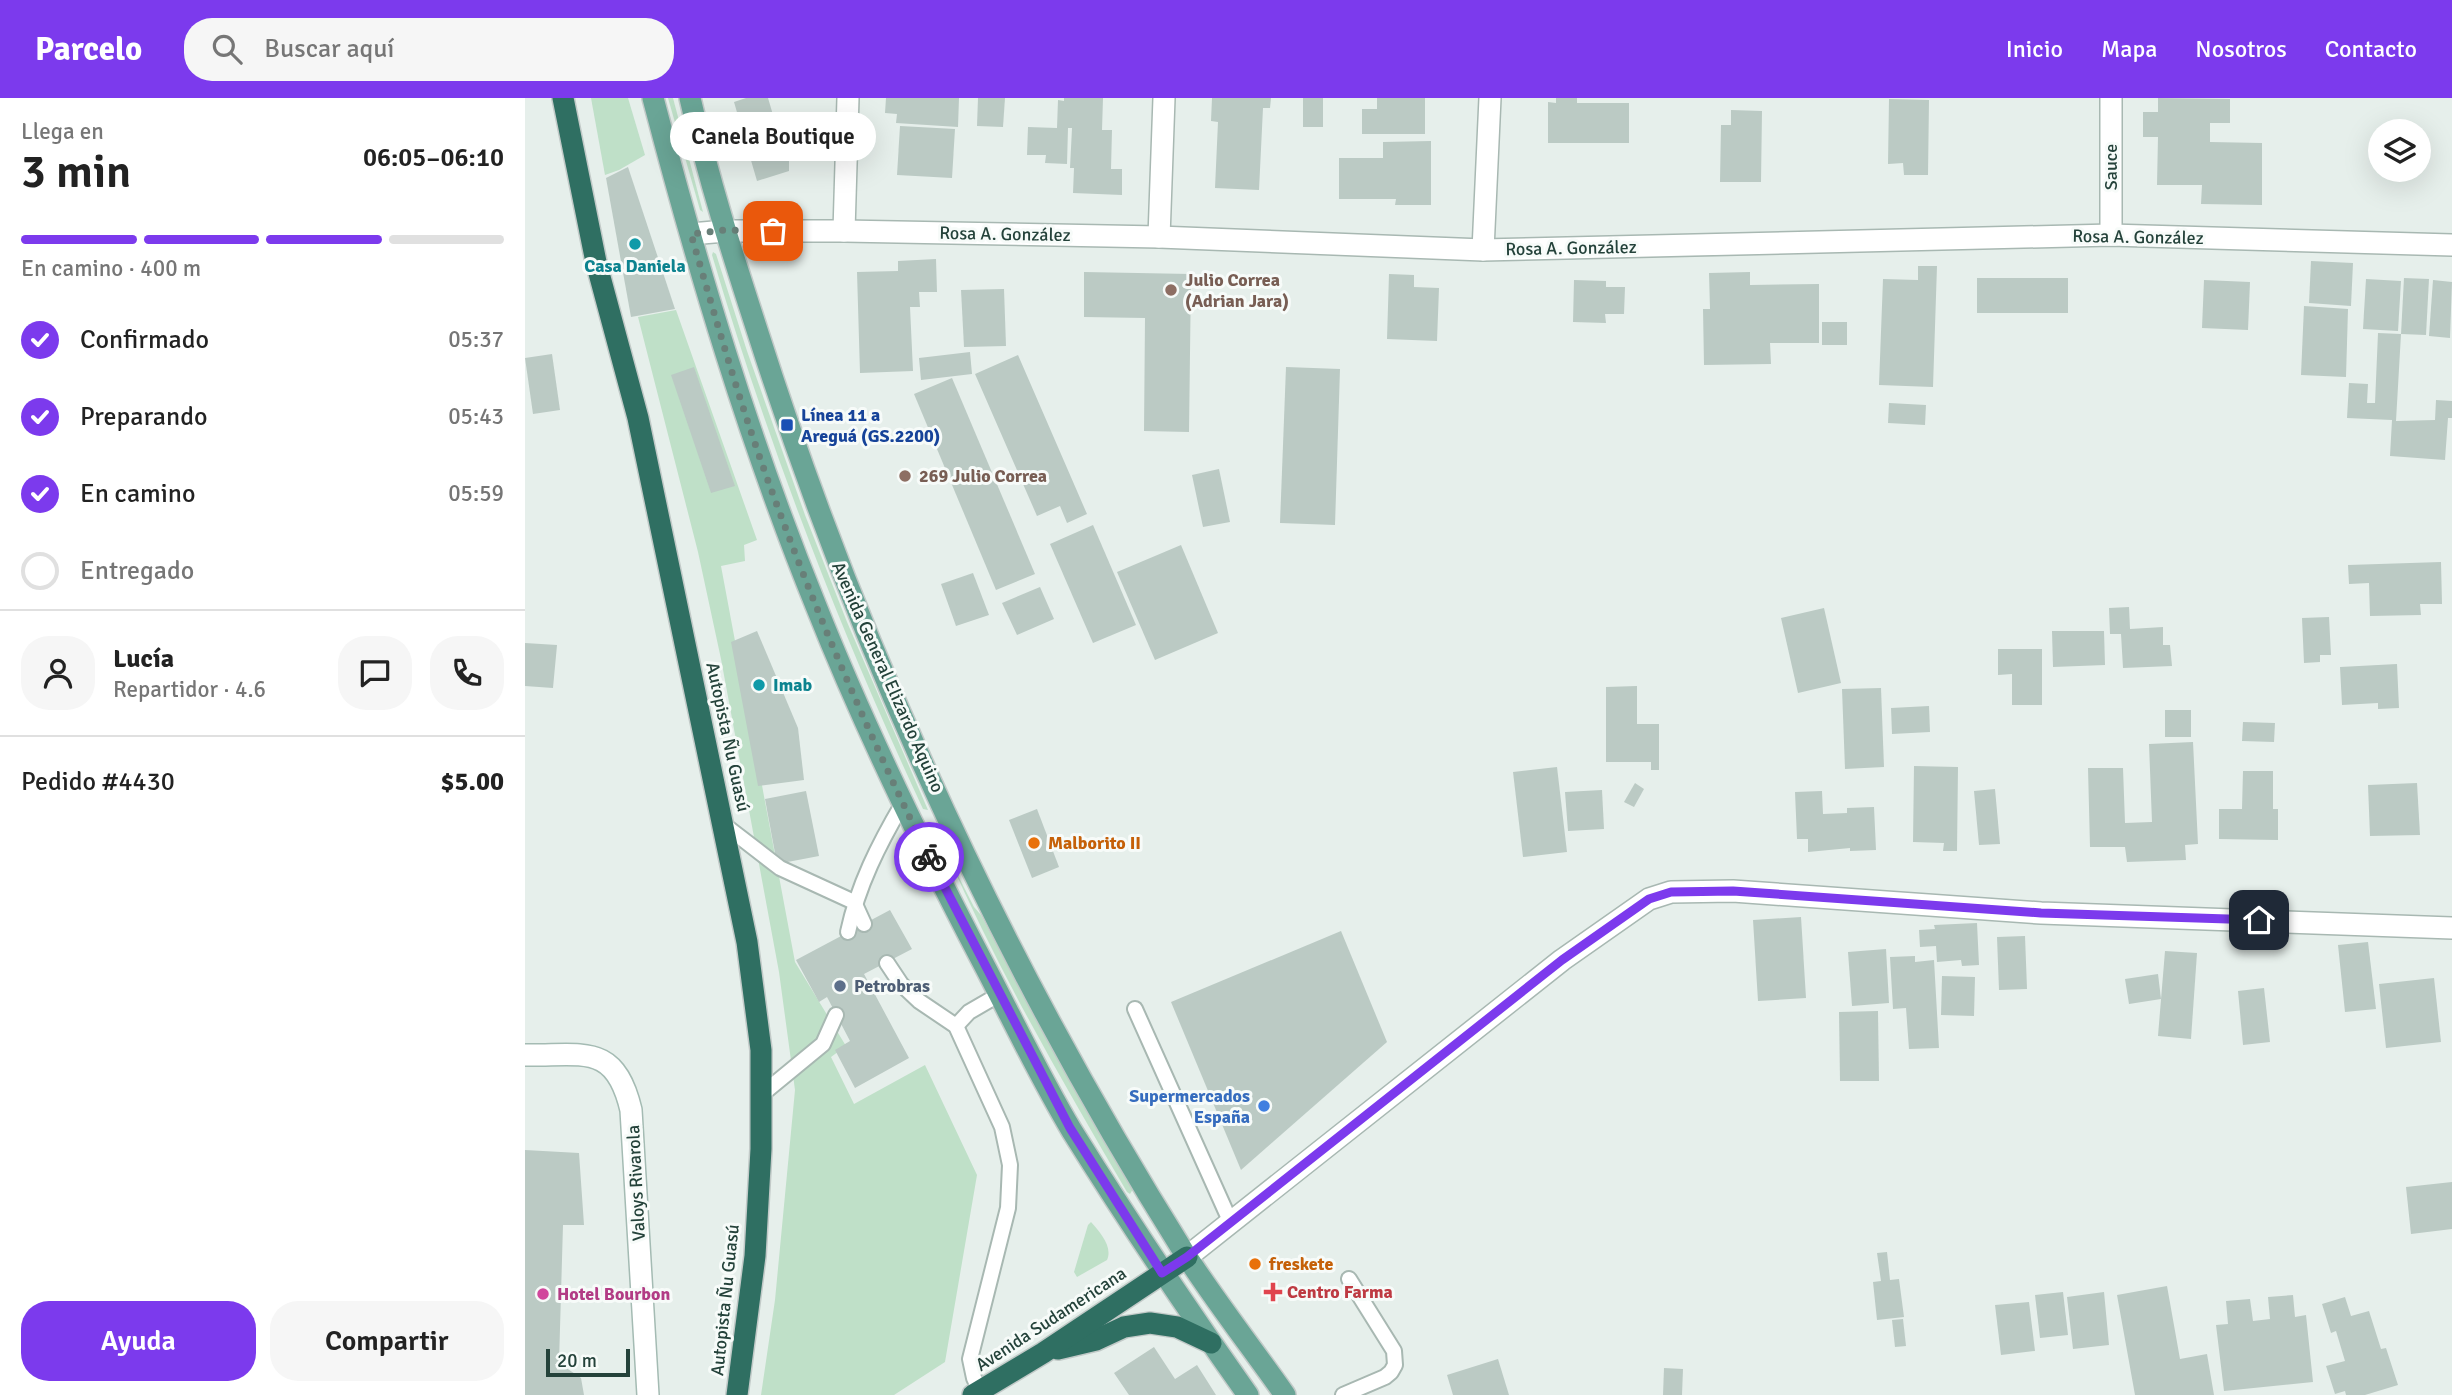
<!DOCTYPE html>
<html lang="es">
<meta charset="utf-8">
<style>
:root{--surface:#fff;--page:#f6f6f6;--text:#222;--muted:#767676;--line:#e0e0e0;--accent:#7c3aed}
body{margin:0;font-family:Signika,sans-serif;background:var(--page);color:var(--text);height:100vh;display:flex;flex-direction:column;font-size:26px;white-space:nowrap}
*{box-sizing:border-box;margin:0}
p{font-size:23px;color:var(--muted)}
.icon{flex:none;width:38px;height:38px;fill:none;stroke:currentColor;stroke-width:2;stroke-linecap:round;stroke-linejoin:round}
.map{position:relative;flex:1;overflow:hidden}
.panel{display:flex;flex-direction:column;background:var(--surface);width:525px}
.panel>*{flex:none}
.tools{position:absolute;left:1843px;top:21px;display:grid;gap:14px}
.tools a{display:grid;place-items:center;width:63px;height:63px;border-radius:50%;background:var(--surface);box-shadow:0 7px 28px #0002;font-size:35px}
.scale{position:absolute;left:21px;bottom:18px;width:84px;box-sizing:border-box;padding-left:7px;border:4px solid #24423a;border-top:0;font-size:19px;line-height:24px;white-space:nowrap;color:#24423a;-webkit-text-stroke:5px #f7fbf9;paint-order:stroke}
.pin{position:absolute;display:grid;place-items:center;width:60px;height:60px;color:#fff;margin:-30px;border-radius:14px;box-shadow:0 4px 10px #0006}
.courier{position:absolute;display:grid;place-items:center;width:70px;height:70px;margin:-35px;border:5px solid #7c3aed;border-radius:50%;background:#fff;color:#222;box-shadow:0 2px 9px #0007}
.bubble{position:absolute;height:49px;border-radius:24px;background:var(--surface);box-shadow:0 7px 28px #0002;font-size:23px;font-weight:600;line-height:49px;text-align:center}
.headline em{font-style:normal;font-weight:600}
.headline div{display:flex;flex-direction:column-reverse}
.headline{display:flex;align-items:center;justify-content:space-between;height:119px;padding:0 21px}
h1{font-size:46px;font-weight:600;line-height:52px}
.bar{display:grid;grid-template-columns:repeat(4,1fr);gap:10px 7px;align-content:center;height:84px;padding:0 21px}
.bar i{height:9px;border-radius:5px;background:var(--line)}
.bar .on{background:var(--accent)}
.bar p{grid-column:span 4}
.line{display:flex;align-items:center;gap:18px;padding:0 21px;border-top:2px solid var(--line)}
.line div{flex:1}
.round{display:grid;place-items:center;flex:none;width:74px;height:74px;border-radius:28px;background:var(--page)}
ol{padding:0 21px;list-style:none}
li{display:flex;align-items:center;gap:21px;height:77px}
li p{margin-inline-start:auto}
li .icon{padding:7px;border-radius:50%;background:var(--accent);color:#fff;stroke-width:4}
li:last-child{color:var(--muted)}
li i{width:38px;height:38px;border:4px solid var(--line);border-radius:50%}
.button{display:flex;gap:14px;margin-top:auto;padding:14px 21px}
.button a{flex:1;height:80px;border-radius:28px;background:var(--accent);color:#fff;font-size:28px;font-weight:600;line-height:80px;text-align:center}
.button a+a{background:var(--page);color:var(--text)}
header{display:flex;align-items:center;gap:42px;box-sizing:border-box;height:98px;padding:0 35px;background:var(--accent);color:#fff}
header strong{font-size:33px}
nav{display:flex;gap:38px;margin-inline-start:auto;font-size:24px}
.search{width:490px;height:63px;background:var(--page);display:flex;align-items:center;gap:18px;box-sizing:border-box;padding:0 24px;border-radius:28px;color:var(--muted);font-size:26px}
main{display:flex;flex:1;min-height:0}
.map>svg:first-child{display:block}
.green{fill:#bfe0c8}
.building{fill:#bbcac4}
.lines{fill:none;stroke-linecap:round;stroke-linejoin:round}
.lane-casing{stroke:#a8b8b2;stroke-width:18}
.street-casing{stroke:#a8b8b2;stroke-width:24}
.secondary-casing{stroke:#a4bbb3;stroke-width:24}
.primary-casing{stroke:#c2cac8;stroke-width:24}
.highway-casing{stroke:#c2cac8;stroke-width:24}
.lane{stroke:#fff;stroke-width:14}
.street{stroke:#fff;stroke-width:21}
.secondary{stroke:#fff;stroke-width:21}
.primary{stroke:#6aa596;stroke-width:21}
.highway{stroke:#2f6f62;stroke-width:21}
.done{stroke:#687f78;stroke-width:7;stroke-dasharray:0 12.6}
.route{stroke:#7c3aed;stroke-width:9}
.culture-dot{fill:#0f9aa8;stroke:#f7fbf9;stroke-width:2.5}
.education-dot{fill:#8d6e63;stroke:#f7fbf9;stroke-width:2.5}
.transit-dot{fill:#1a4fb4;stroke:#f7fbf9;stroke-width:2.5}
.food-dot{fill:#e8710a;stroke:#f7fbf9;stroke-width:2.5}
.service-dot{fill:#5c6f8a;stroke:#f7fbf9;stroke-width:2.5}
.shop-dot{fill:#3f7fe0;stroke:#f7fbf9;stroke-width:2.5}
.health-dot{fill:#e0444e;stroke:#f7fbf9;stroke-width:2.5}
.hotel-dot{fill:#d1479c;stroke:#f7fbf9;stroke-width:2.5}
.labels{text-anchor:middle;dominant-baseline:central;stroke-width:6;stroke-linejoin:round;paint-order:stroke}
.street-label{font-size:18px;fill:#24423a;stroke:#f7fbf9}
.culture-label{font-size:18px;font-weight:bold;fill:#0d838f;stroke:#f7fbf9}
.education-label{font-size:18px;font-weight:bold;fill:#785e54;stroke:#f7fbf9;text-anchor:start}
.transit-label{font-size:18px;font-weight:bold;fill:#164399;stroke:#f7fbf9;text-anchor:start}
.food-label{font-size:18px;font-weight:bold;fill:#c56008;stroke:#f7fbf9;text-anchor:start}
.service-label{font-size:18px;font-weight:bold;fill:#4e5e75;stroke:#f7fbf9;text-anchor:start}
.shop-label{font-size:18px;font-weight:bold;fill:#366cbe;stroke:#f7fbf9;text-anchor:end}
.health-label{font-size:18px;font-weight:bold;fill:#be3a42;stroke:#f7fbf9;text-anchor:start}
.hotel-label{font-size:18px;font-weight:bold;fill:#b23c85;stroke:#f7fbf9;text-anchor:start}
</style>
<header>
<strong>Parcelo</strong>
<div class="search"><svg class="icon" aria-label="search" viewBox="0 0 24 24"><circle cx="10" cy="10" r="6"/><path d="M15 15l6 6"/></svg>Buscar aquí</div>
<nav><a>Inicio</a><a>Mapa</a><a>Nosotros</a><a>Contacto</a></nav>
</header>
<main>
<section class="panel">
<div class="headline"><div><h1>3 min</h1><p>Llega en</p></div><em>06:05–06:10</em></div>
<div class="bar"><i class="on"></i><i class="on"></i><i class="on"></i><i></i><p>En camino · 400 m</p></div>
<ol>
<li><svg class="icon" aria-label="check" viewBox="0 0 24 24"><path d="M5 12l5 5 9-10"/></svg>Confirmado<p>05:37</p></li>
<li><svg class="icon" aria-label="check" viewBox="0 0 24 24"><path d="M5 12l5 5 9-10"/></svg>Preparando<p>05:43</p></li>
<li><svg class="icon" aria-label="check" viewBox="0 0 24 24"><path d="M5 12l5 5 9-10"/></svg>En camino<p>05:59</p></li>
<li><i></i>Entregado</li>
</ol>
<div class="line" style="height:126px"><a class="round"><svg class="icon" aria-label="person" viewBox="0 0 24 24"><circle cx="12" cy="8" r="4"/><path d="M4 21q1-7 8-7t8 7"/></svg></a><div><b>Lucía</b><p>Repartidor · 4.6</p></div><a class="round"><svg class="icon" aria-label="chat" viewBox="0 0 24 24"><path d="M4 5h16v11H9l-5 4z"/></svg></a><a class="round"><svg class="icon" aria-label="phone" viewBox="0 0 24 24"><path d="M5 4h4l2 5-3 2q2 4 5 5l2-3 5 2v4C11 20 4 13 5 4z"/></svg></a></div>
<div class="line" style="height:91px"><div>Pedido #4430</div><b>$5.00</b></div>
<div class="button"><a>Ayuda</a><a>Compartir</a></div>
</section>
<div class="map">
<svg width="1927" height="1297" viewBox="0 0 1927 1297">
<rect width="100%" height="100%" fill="#e6efeb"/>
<g class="green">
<polygon points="66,0 103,0 120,57 94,72 80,77"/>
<polygon points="143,0 148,0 178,114 175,112"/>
<path d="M188 154 191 156 222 253 280 417 322 524 403 712 398 711C314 531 243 346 187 157Z"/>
<polygon points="151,212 232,442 219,447 220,463 196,468 270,864 321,948 306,959 329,1006 400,967 452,1077 420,1264 369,1297 236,1297 250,1202 270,992 254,874 196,561 173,454 113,219"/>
<path d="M423 758 449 809 456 817 502 905 608 1091 605 1096 602 1094C538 985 474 874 423 758Z"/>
<path d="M566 1124C575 1134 588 1149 582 1162L552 1179 549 1174 563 1127Z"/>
</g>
<g class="building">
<polygon points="221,0 243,0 259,54 264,53 264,73 232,83 209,4"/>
<polygon points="361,0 434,0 433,29 371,25 372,16 360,15"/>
<polygon points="453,0 480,0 478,29 452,28"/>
<polygon points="539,0 578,0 577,32 587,32 586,71 597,71 597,97 548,95 549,70 545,70 547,30 543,30 542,66 520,65 521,57 502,57 503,29 532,30 533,2 539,3"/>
<polygon points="687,0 746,0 745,10 738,10 734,92 690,90 693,24 686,23"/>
<rect x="778" y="0" width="20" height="29"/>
<polygon points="852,0 900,0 900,36 837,36 837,11 852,11"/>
<polygon points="1031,0 1052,0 1052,5 1104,5 1104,45 1023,45 1023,4 1031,5"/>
<polygon points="1633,0 1705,1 1705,25 1685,25 1685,44 1737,45 1737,107 1676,106 1677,87 1632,87 1633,39 1618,39 1618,14 1633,14"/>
<polygon points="1364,1 1404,2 1403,77 1379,77 1378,65 1363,66"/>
<polygon points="1206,12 1237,13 1236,84 1195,84 1196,27 1206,27"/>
<polygon points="284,15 284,49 261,49 253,16"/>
<polygon points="375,28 430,31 427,80 372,77"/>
<polygon points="906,43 906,107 870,107 871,101 814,101 814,60 858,60 858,44"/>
<polygon points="103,69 150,211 106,219 81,80"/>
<polygon points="411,161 412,194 394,194 395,209 385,209 388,273 335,275 332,174 373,173 373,163"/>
<polygon points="1786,163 1828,165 1826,208 1784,205"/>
<polygon points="1393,168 1412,168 1408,289 1354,287 1358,181 1393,182"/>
<polygon points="559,174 666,176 664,334 619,333 620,220 559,219"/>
<polygon points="1225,174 1225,187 1294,186 1294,245 1245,245 1246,266 1179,267 1178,211 1185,211 1184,175"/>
<polygon points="864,176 889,177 889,189 914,190 912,243 862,241"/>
<rect x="1452" y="180" width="91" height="35"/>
<polygon points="1879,180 1904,181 1901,237 1876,236"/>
<polygon points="1841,181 1876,183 1873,233 1838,231"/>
<polygon points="1049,182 1081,183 1081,189 1100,189 1099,216 1080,216 1081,225 1048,224"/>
<polygon points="1679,182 1725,184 1723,232 1677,230"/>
<polygon points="1908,182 1927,184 1925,240 1904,238"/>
<polygon points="479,191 481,248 439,249 436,192"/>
<polygon points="1779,208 1823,211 1821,279 1776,277"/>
<rect x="1297" y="224" width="25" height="23"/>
<polygon points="1853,235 1876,236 1871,323 1910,322 1911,302 1927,303 1927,320 1923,320 1920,362 1865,358 1867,322 1822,320 1824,285 1843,286 1842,305 1850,305"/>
<polygon points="445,254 447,276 396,282 394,260"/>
<polygon points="27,256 35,312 8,316 0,260"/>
<polygon points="493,257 562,416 542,425 535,408 512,418 450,276"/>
<polygon points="169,269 210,388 186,395 146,277"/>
<polygon points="761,269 815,271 810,427 755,425"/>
<polygon points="427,280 510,476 471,492 389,296"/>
<polygon points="1364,305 1401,307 1400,327 1363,325"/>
<polygon points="694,371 705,424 678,429 667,377"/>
<polygon points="568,427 611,527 568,545 525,446"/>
<polygon points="656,447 693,535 630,562 592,474"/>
<polygon points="1916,464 1917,506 1895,506 1896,517 1845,518 1844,485 1824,486 1823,467"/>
<polygon points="448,475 464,517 431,528 416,486"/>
<polygon points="515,489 529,521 492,537 477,505"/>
<polygon points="1604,509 1605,531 1638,529 1638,547 1645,547 1647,568 1598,570 1596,536 1585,536 1584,510"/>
<polygon points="1299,510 1316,585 1273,595 1256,520"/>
<polygon points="1804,519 1806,557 1795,557 1795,564 1779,565 1777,520"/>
<polygon points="232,533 273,630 279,682 233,688 206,544"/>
<polygon points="1527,533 1579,533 1580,567 1528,569"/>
<polygon points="0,545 32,547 28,590 0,588"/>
<polygon points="1473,551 1517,551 1517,607 1487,607 1487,576 1473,577"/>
<polygon points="1872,566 1874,610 1853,611 1853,605 1817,607 1815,569"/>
<polygon points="1112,588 1112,626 1134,626 1134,672 1126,672 1126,664 1081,664 1081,589"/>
<polygon points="1356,590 1359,669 1320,671 1317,591"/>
<polygon points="1404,608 1405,634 1367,636 1366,610"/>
<rect x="1640" y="612" width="26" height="27"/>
<polygon points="1718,624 1750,625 1749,644 1717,643"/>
<polygon points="1668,644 1673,746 1660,747 1661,762 1602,764 1600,749 1565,749 1563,670 1598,670 1600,725 1627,724 1624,646"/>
<polygon points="1389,668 1433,669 1432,753 1418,753 1419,745 1388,744"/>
<polygon points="1032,669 1042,754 998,759 988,674"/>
<polygon points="1718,673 1748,673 1748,711 1753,711 1753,742 1694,741 1694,711 1717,711"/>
<polygon points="1110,685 1119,691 1109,709 1099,704"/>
<polygon points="1892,685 1895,737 1845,738 1843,687"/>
<polygon points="1470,691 1475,746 1454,747 1449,693"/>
<polygon points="1077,692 1079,731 1043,733 1040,694"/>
<polygon points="281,693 294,758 252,766 240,701"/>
<polygon points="1297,693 1298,716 1322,715 1322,710 1349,709 1351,752 1325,753 1325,750 1283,754 1283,741 1272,741 1270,694"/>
<polygon points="512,711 534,769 507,780 484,722"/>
<polygon points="365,812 387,851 339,876 384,960 330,990 310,952 325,943 302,899 294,904 271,862"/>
<polygon points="1276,819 1281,900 1233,903 1228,822"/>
<polygon points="1452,825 1454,867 1437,868 1436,862 1412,864 1411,848 1395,849 1394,832 1410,831 1409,827"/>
<polygon points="816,833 862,944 716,1072 646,904"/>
<polygon points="1500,838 1502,891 1474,892 1472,839"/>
<polygon points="1843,844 1851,911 1820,914 1813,847"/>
<polygon points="1361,851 1364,905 1327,908 1323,854"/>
<polygon points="1640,853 1672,855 1666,941 1633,938"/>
<polygon points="1390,858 1390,864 1409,862 1414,950 1384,951 1381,910 1368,911 1365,859"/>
<polygon points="1633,876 1636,901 1604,906 1600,881"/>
<polygon points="1417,878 1450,879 1449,918 1416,917"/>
<polygon points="1909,880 1916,944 1861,950 1854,886"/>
<polygon points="1739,890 1745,944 1718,947 1713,893"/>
<polygon points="1353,913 1354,983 1315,983 1314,914"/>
<polygon points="0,1052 54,1055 59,1127 38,1127 34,1265 56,1280 59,1297 0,1297"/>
<polygon points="1927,1084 1927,1131 1886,1136 1881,1089"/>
<polygon points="1362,1154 1365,1182 1374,1181 1379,1219 1352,1222 1348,1184 1356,1183 1352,1155"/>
<polygon points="1642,1188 1655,1261 1682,1256 1689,1297 1610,1297 1592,1197"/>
<polygon points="1538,1194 1543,1237 1515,1240 1510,1197"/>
<polygon points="1579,1194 1584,1247 1548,1251 1542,1199"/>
<polygon points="1768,1197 1770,1219 1781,1217 1788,1284 1699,1293 1691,1227 1703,1226 1701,1203 1725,1201 1728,1223 1745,1221 1743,1199"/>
<polygon points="1820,1199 1826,1218 1844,1213 1856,1251 1861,1250 1873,1287 1840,1297 1821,1297 1820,1293 1810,1296 1801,1268 1820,1263 1811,1233 1806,1235 1797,1206"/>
<polygon points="1504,1204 1510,1253 1476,1257 1470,1207"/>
<polygon points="1378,1221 1381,1248 1370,1249 1367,1222"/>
<polygon points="629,1249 650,1281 672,1267 691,1297 604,1297 589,1275"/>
<polygon points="973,1261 984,1297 928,1297 922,1277"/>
<polygon points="1139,1270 1158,1271 1157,1297 1138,1297"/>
</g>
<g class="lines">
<defs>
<g id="lane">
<polyline points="198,726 255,770 329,804 339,826"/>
<path d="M323 834C333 787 354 746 378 705"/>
<polyline points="362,865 376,886 394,903 431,928 477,1029 485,1067 483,1110 445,1261 449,1280 455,1293"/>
<polyline points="610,911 706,1125"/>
<polyline points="431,928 444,914 475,896"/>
<polyline points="236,997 298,946 311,917"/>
<polyline points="818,1297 860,1279 866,1274 870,1267 869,1253 824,1181"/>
</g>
<g id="street">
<polyline points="319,133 323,0"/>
<polyline points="166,136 200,133 319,133 634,139 958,152 1586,137 1927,147"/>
<polyline points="1586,137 1586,0"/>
<polyline points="634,139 639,0"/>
<polyline points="958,152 965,0"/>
<polyline points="662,1159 1037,862 1124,801 1146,794 1208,793 1516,815 1927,830"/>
</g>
<path id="secondary" d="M0 957C58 958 90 944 106 1012L123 1297"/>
<g id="primary">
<path d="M128 0C173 172 224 343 291 508 339 629 396 746 456 861 486 918 514 978 547 1033 603 1123 662 1211 723 1297"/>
<path d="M165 0C183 80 208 158 233 235 336 558 480 869 660 1156 691 1204 727 1250 760 1297"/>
</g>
<g id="highway">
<polyline points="38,0 71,164 113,320 222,844 236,952 236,1051 230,1158 212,1297"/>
<polyline points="533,1251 571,1242 599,1229 625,1225 652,1229 686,1245"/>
<polyline points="448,1297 518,1255 662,1159"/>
</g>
</defs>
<use href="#lane" class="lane-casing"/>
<use href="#street" class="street-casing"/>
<use href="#secondary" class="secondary-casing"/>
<use href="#primary" class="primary-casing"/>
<use href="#highway" class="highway-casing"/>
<use href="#lane" class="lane"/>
<use href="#street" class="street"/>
<use href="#secondary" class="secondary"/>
<use href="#primary" class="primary"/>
<use href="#highway" class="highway"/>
</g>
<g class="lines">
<path class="done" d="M248 133 200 132 166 136C192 225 217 313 249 399 294 522 346 641 404 759"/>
<polyline class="route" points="404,759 545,1030 637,1175 662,1159 1037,862 1124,801 1146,794 1208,793 1516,815 1734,822"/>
</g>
<g class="culture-dot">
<circle cx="110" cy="146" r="7"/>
<circle cx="234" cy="587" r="7"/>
</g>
<g class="education-dot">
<circle cx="646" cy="192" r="7"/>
<circle cx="380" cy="378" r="7"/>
</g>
<rect class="transit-dot" x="255" y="320" width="14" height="14" rx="3.5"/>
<g class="food-dot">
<circle cx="509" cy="745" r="7"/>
<circle cx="730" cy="1166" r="7"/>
</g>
<circle class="service-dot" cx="315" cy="888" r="7"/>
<circle class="shop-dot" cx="739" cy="1008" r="7"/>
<path class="health-dot" d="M744.5 1183.5h7v7h7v7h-7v7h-7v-7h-7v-7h7z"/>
<circle class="hotel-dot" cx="18" cy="1196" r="7"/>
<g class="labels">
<g class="street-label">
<text transform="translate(1586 69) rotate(-90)">Sauce</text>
<text transform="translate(480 136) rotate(1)">Rosa A. González</text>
<text transform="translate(1613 139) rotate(1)">Rosa A. González</text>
<text transform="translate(1046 150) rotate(-1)">Rosa A. González</text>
<text transform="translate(363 579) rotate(66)">Avenida General Elizardo Aquino</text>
<text transform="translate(203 639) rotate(78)">Autopista Ñu Guasú</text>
<text transform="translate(111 1085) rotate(-93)">Valoys Rivarola</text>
<text transform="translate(200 1202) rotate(-84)">Autopista Ñu Guasú</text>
<text transform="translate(526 1221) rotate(-33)">Avenida Sudamericana</text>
</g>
<g class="culture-label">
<text x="110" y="168">Casa Daniela</text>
<text x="248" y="587" text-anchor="start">Imab</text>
</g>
<g class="education-label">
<text x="660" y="182">Julio Correa<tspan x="660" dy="21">(Adrian Jara)</tspan></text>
<text x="394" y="378">269 Julio Correa</text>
</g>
<g class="transit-label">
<text x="276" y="317">Línea 11 a<tspan x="276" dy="21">Areguá (GS.2200)</tspan></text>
</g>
<g class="food-label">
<text x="523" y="745">Malborito II</text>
<text x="744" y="1166">freskete</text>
</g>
<g class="service-label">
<text x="329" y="888">Petrobras</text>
</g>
<g class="shop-label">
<text x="725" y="998">Supermercados<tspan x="725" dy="21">España</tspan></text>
</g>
<g class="health-label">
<text x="762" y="1194">Centro Farma</text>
</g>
<g class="hotel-label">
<text x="32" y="1196">Hotel Bourbon</text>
</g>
</g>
</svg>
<div class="tools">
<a><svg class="icon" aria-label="layers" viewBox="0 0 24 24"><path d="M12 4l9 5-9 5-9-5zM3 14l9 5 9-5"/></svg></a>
</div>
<div class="scale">20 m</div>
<div class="pin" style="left:248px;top:133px;background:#ea580c"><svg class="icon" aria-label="bag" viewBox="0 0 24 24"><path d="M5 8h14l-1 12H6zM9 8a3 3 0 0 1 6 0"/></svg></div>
<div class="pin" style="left:1734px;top:822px;background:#1f2937"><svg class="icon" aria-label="home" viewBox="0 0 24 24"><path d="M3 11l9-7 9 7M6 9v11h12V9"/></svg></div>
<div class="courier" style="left:404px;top:759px"><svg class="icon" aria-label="bike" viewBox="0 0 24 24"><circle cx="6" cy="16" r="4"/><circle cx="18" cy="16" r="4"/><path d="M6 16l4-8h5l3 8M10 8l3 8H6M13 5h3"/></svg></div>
<div class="bubble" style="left:145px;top:14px;width:206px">Canela Boutique</div>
</div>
</main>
